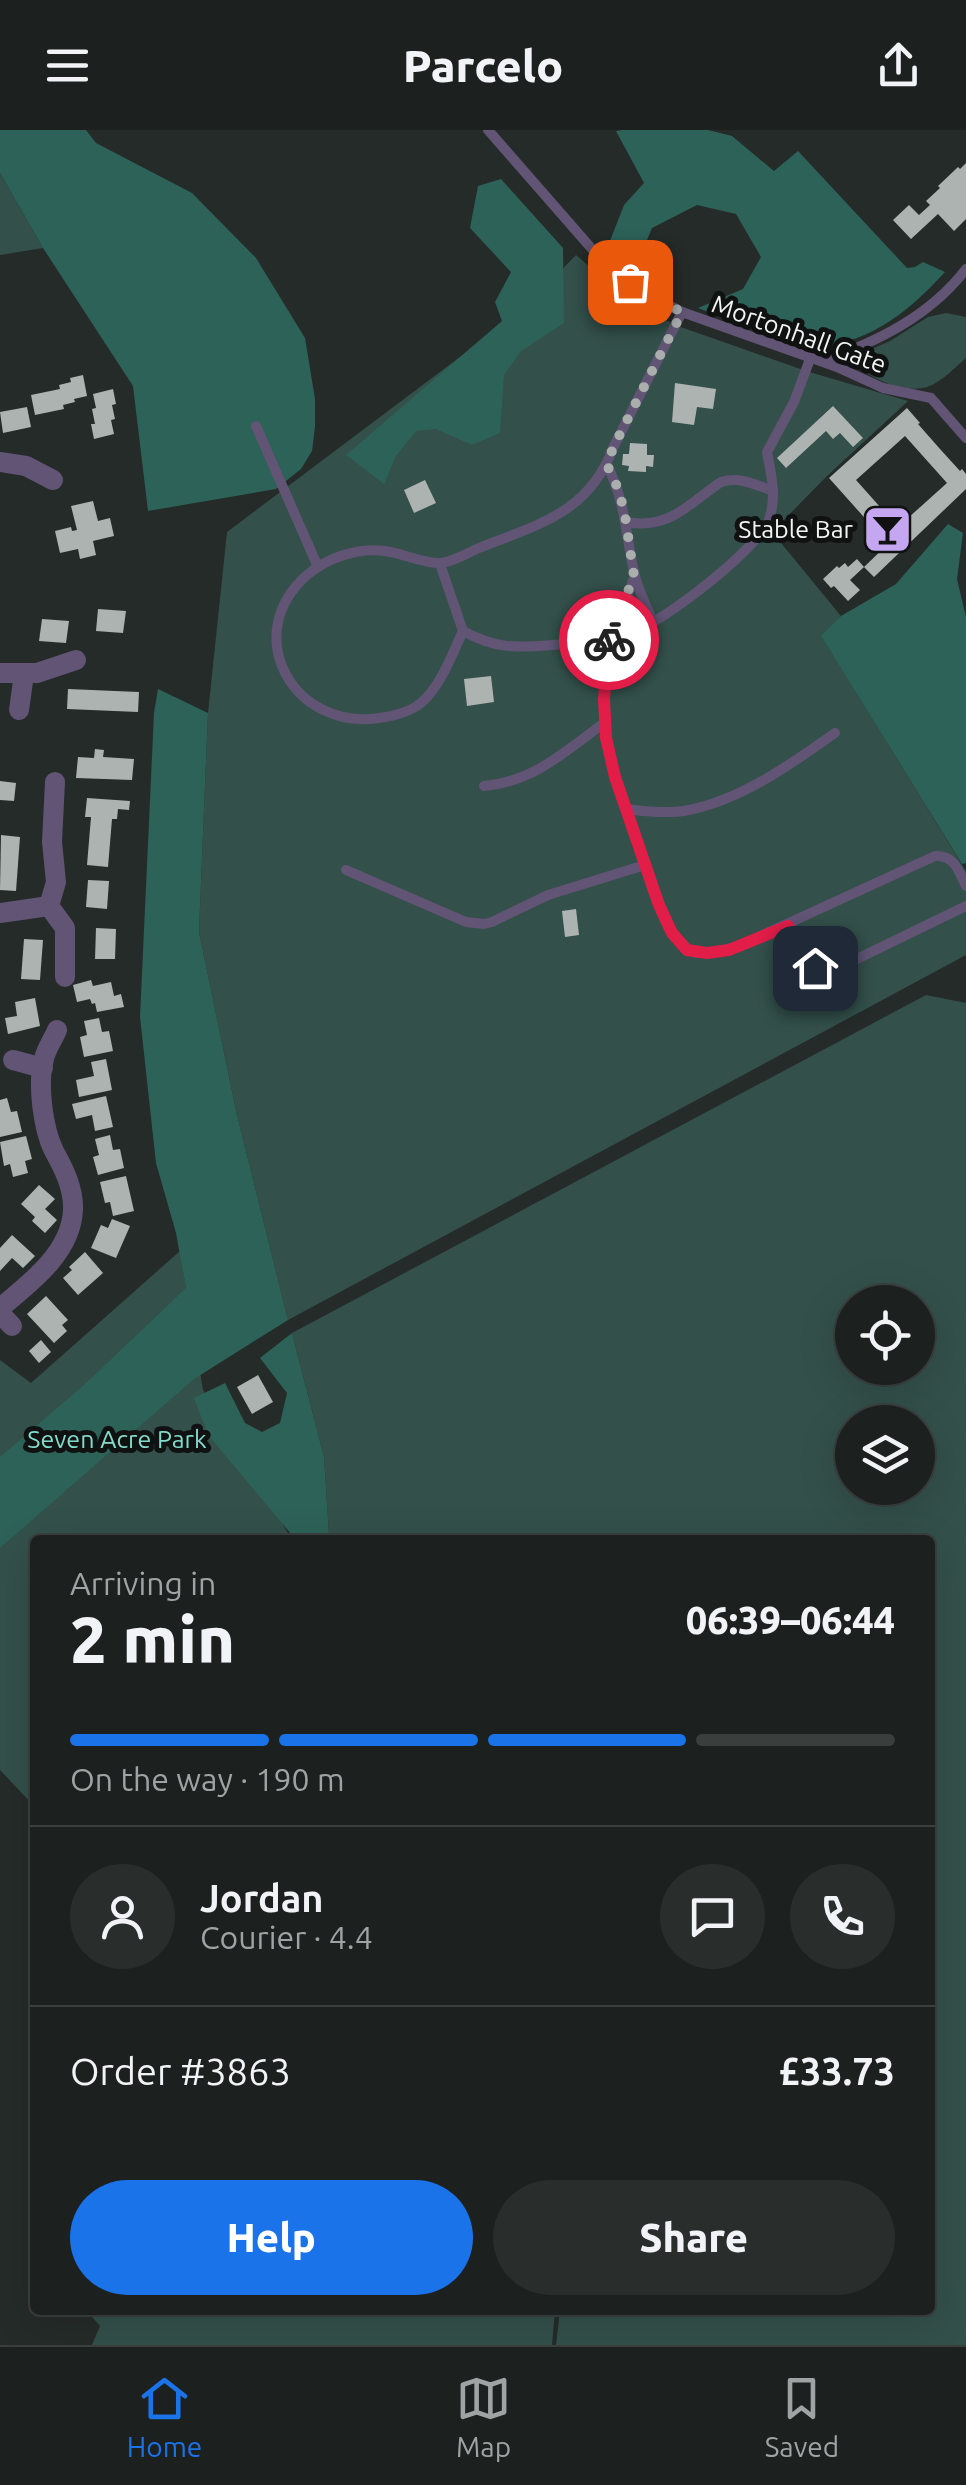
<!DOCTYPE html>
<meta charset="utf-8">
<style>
:root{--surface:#1c201f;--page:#292d2c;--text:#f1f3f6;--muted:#a0a3a4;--line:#3a3e3d;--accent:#1a73e8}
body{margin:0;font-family:Ubuntu,sans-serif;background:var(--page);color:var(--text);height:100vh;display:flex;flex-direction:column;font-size:38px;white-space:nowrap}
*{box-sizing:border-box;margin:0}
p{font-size:32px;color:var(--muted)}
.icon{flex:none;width:55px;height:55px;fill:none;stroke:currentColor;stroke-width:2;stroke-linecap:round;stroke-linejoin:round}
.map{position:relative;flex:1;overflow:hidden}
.details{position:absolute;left:30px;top:1405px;width:905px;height:780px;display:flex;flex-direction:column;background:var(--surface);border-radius:10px;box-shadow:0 10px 40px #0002,0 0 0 2px var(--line)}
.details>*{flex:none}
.controls{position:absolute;left:835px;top:1155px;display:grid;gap:20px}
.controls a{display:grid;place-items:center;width:100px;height:100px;border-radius:50%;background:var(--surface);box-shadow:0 10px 40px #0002,0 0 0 2px var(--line);font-size:50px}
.pin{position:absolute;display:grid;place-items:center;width:85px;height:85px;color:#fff;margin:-42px;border-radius:20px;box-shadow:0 5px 15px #0006}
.courier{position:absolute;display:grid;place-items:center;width:100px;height:100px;margin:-50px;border:8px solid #e11d48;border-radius:50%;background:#fff;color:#222;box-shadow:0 2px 12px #0007}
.summary em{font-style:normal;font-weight:800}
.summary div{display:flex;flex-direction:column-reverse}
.summary{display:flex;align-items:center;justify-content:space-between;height:170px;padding:0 40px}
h1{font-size:65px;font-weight:800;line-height:75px}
.bar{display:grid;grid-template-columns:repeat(4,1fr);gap:15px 10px;align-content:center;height:120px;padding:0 40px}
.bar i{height:12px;border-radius:8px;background:var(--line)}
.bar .selected{background:var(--accent)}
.bar p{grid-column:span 4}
.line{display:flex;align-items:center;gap:25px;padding:0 40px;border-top:2px solid var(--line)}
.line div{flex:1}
.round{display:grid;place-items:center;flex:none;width:105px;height:105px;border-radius:52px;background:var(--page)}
.action{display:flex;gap:20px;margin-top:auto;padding:20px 40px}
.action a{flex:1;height:115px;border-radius:60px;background:var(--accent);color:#fff;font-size:40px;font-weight:800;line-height:115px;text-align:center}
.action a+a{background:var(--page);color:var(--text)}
header{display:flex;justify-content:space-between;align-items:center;height:130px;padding:0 40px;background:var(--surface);font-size:45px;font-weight:800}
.menu{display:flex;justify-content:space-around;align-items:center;height:140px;border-top:2px solid var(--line);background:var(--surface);font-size:28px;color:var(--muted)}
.menu a{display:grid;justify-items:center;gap:5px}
.menu .selected{color:var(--accent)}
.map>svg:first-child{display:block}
.green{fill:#33504a;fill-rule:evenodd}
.forest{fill:#2d6258}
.building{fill:#acb3b1;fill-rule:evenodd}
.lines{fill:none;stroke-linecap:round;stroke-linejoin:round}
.lane{stroke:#615474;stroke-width:10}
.street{stroke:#615474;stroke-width:20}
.done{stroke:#aaaead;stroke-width:10;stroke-dasharray:0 18}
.route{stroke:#e11d48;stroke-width:12}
.labels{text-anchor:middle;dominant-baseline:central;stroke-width:10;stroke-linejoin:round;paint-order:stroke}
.street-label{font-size:25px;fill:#f1f5f4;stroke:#101212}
.poi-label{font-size:25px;fill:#f1f5f4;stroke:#101212;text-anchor:end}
.park-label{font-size:25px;fill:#83dbca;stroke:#101212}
</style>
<header><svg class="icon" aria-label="menu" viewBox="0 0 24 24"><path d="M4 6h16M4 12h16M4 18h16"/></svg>Parcelo<svg class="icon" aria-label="share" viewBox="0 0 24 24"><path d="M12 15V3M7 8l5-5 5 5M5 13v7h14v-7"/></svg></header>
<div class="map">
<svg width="966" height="2215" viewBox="0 0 966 2215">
<rect width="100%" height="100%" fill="#252b29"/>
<g class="green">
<polygon points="0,43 43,118 0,125"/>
<polygon points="576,125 612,156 638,174 675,195 806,241 908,271 826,347 772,402 841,486 822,507 966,741 966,825 288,1190 237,985 199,802 208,583 227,402 521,181"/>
<path d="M946 183 966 187V228C954 238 942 252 927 257 903 264 869 248 853 232L854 227 890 211 928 187Z"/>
<path d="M926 865 966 873V2215H556L560 2180H930V1410H326L329 1404 324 1327 292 1203ZM852 1172H918V1238H852ZM852 1292H918V1358H852Z"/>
<polygon points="180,1121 203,1260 292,1410 35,1410 35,1677 0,1640 0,1230 31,1253"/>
<polygon points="86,2180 555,2180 552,2215 92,2215 100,2196"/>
</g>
<g class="forest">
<polygon points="0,0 86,0 96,13 192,63 256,128 305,208 315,269 315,297 312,321 301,339 276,359 148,381 133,256 43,118 0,43"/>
<path d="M622 0H708L732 6 774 41 798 21 907 138 915 137 923 132 945 142C905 186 866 215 805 219L698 178 743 159 761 127 736 84 697 75 652 98 637 134 608 116 624 75 644 53 616 1Z"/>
<polygon points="501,49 563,118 564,193 521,221 504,245 500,303 472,315 436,299 416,301 396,326 384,354 346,325 502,191 495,172 511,142 470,98 478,56"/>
<polygon points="948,394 963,403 957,449 966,487 966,733 962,734 821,506 841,486 896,454"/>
<polygon points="158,559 208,583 199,802 237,985 288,1190 194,1249 0,1418 0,1327 85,1254 186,1158 176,1103 156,1033 140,887 154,583"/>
<polygon points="292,1203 324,1327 329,1404 326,1410 296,1410 208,1305 194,1268 225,1253 245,1293 262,1302 280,1293 287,1263 260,1228"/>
</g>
<g class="building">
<polygon points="966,33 966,89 954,101 938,84 911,109 893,90 909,75 919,85 930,75 926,71 940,58 938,56 958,37 960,39"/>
<polygon points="83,245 87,266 74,269 75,272 63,275 64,279 35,285 31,265 60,259 59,255 71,252 70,248"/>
<polygon points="675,253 716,259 713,279 697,277 694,295 672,292"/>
<polygon points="113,259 116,274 112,275 115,289 111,290 114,304 94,309 91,294 95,294 92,279 96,278 93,264"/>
<polygon points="833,276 863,308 853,317 840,303 833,309 826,301 786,338 777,328"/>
<polygon points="27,277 31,297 3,303 0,282"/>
<path d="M907 278 920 293 918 294 940 319 960 341 962 339 966 344V359L874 447 864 437 888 414 829 348ZM905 306 947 353 898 397 856 350Z"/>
<polygon points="630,313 647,314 647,325 654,325 653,337 646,336 646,342 628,341 629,336 622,335 623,324 629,324"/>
<polygon points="425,350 436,373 414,383 404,360"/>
<polygon points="93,371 98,391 110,388 114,406 93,411 96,425 80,429 78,419 60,423 55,401 71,397 72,401 77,400 71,376"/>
<polygon points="857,429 864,437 850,450 860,460 848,471 834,456 831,458 823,449 837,436 839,438 845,433 848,437"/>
<polygon points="98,479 126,481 123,503 96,501"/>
<polygon points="42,489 69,491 66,513 39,511"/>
<polygon points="491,546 494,572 467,576 464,549"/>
<polygon points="68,559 139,562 138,582 67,579"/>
<polygon points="95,619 104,620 103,627 134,629 132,650 76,648 78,627 94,628"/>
<polygon points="0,651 16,653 14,671 0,670"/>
<polygon points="87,668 130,671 129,680 118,679 117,689 112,689 108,737 87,735 91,687 85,687"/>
<polygon points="1,705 20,707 16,761 0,760"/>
<polygon points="88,750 109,751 107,779 86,777"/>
<polygon points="576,779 579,805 565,807 562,781"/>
<polygon points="96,798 116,799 115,829 95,829"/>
<polygon points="24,809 43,810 40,850 21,849"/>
<polygon points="91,850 93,856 111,852 114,866 121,864 124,877 97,882 95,873 92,874 90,869 77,872 73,855"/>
<polygon points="35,868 40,896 8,904 5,888 17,886 15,872"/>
<polygon points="99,888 102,902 109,901 113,921 84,927 80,907 87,905 84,891"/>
<polygon points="106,929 112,960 79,967 76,950 94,946 91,932"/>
<polygon points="106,966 113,997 95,1001 92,985 76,989 72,974"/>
<polygon points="7,968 11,982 17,981 22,1002 0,1007 0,970"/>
<polygon points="110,1005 113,1020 120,1019 124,1038 98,1045 93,1027 99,1025 95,1009"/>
<polygon points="26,1006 32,1029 25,1031 28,1043 13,1047 10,1034 4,1036 0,1012"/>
<polygon points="126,1046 134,1081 113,1086 110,1072 105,1073 100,1052"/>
<polygon points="39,1055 55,1069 45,1079 57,1090 45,1103 32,1091 35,1087 21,1074"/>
<polygon points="112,1089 130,1096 116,1128 91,1118 101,1095 108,1098"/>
<polygon points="12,1105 35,1126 23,1138 12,1128 0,1141 0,1118"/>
<polygon points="85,1122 103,1143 78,1165 63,1148 72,1140 69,1137"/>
<polygon points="46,1166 68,1190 62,1195 67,1201 54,1213 27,1184"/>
<polygon points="41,1210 51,1222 39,1233 29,1221"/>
<polygon points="258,1245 273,1272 252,1284 237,1257"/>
</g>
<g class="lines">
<g class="lane">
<polyline points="488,0 592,119 647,164 682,182 837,237 883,258 931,268 966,308"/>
<path d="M822 231C877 212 930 186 966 139"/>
<polyline points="256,296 318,437"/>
<path d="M607 335C627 375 625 405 635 446 639 462 647 477 653 492"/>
<path d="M626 392C670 400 688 374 721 352 740 346 756 355 773 361"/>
<path d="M440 434 463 501C496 519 515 518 552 515 574 513 598 513 620 507 662 495 739 432 766 397 778 372 772 348 767 322L794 272 810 229"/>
<path d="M635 446 609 510 605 542 604 593 615 647 659 775 672 803 687 820 696 823 718 822 741 815 935 726C955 725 959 742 966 756"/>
<path d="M463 501C452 524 441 556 421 573 410 582 394 586 379 588 294 601 239 505 307 445 327 428 358 417 385 421 402 423 419 432 437 433 449 434 467 423 479 418 537 395 589 383 613 318L682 182"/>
<path d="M484 656C533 652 566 621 604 593"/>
<path d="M626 679C647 682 669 684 689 680 743 669 791 634 835 603"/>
<polyline points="346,740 466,792 484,794 492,792 548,765 645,735"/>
<polyline points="788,795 815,839 818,842 826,844 966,776"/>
</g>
<g class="street">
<polyline points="0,332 26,336 53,350"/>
<polyline points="0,543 37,543 76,530"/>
<polyline points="19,580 24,544"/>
<polyline points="55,652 52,712 56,752 49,776 65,798 65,847"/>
<polyline points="0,783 49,776"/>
<polyline points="13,930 43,938"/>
<path d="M0 1178C30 1153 71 1123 73 1080 74 1059 64 1039 54 1021 43 999 37 953 44 929 46 919 53 910 57 900"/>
<polyline points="0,1183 12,1196"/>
</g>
</g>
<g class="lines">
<polyline class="done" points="609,510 634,446 624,379 616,354 607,335 613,318 682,182 646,164 630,152"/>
<polyline class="route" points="609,510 604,569 606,608 615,647 659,775 672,803 687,820 707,823 729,820 788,796 815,838"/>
</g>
<defs>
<symbol id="bar-square" viewBox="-11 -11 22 22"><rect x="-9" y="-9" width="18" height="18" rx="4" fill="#c5a7f1" stroke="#101212"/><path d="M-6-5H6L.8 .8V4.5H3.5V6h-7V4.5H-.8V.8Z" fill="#111"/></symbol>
</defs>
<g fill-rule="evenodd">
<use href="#bar-square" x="860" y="372" width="55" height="55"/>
</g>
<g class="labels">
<g class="street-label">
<text transform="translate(799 204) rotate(20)">Mortonhall Gate</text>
</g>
<g class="poi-label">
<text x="853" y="399">Stable Bar</text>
</g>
<g class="park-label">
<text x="117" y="1309">Seven Acre Park</text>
</g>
</g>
</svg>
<div class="controls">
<a><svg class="icon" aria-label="locate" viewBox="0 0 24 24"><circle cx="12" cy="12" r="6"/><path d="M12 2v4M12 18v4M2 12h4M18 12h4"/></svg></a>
<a><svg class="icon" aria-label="layers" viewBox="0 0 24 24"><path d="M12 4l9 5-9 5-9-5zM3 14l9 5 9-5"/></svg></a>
</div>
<div class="pin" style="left:630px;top:152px;background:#ea580c"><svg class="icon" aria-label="bag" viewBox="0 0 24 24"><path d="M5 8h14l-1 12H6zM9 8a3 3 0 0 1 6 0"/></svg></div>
<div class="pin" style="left:815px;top:838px;background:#1f2937"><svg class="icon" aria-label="home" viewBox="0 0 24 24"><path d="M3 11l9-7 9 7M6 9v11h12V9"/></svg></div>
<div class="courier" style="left:609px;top:510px"><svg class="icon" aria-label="bike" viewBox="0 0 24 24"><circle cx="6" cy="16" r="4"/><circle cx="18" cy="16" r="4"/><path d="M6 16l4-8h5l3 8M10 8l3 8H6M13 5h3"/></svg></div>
<section class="details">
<div class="summary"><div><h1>2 min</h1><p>Arriving in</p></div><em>06:39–06:44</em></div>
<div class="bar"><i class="selected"></i><i class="selected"></i><i class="selected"></i><i></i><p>On the way · 190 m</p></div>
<div class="line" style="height:180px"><a class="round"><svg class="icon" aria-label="person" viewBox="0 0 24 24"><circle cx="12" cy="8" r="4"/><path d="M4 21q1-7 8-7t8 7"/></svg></a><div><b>Jordan</b><p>Courier · 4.4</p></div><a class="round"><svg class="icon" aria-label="chat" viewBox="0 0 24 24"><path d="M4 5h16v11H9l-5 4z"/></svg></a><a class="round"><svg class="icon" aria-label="phone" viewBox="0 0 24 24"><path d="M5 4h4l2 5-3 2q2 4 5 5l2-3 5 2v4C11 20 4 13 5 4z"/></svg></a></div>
<div class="line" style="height:130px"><div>Order #3863</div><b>£33.73</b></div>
<div class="action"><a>Help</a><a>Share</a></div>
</section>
</div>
<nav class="menu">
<a class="selected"><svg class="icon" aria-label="home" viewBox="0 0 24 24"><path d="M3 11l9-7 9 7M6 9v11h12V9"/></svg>Home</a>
<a><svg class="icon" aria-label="map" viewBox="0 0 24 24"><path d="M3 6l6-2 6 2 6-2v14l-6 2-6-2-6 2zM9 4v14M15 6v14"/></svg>Map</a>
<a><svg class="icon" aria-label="saved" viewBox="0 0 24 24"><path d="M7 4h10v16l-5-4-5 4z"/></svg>Saved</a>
</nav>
